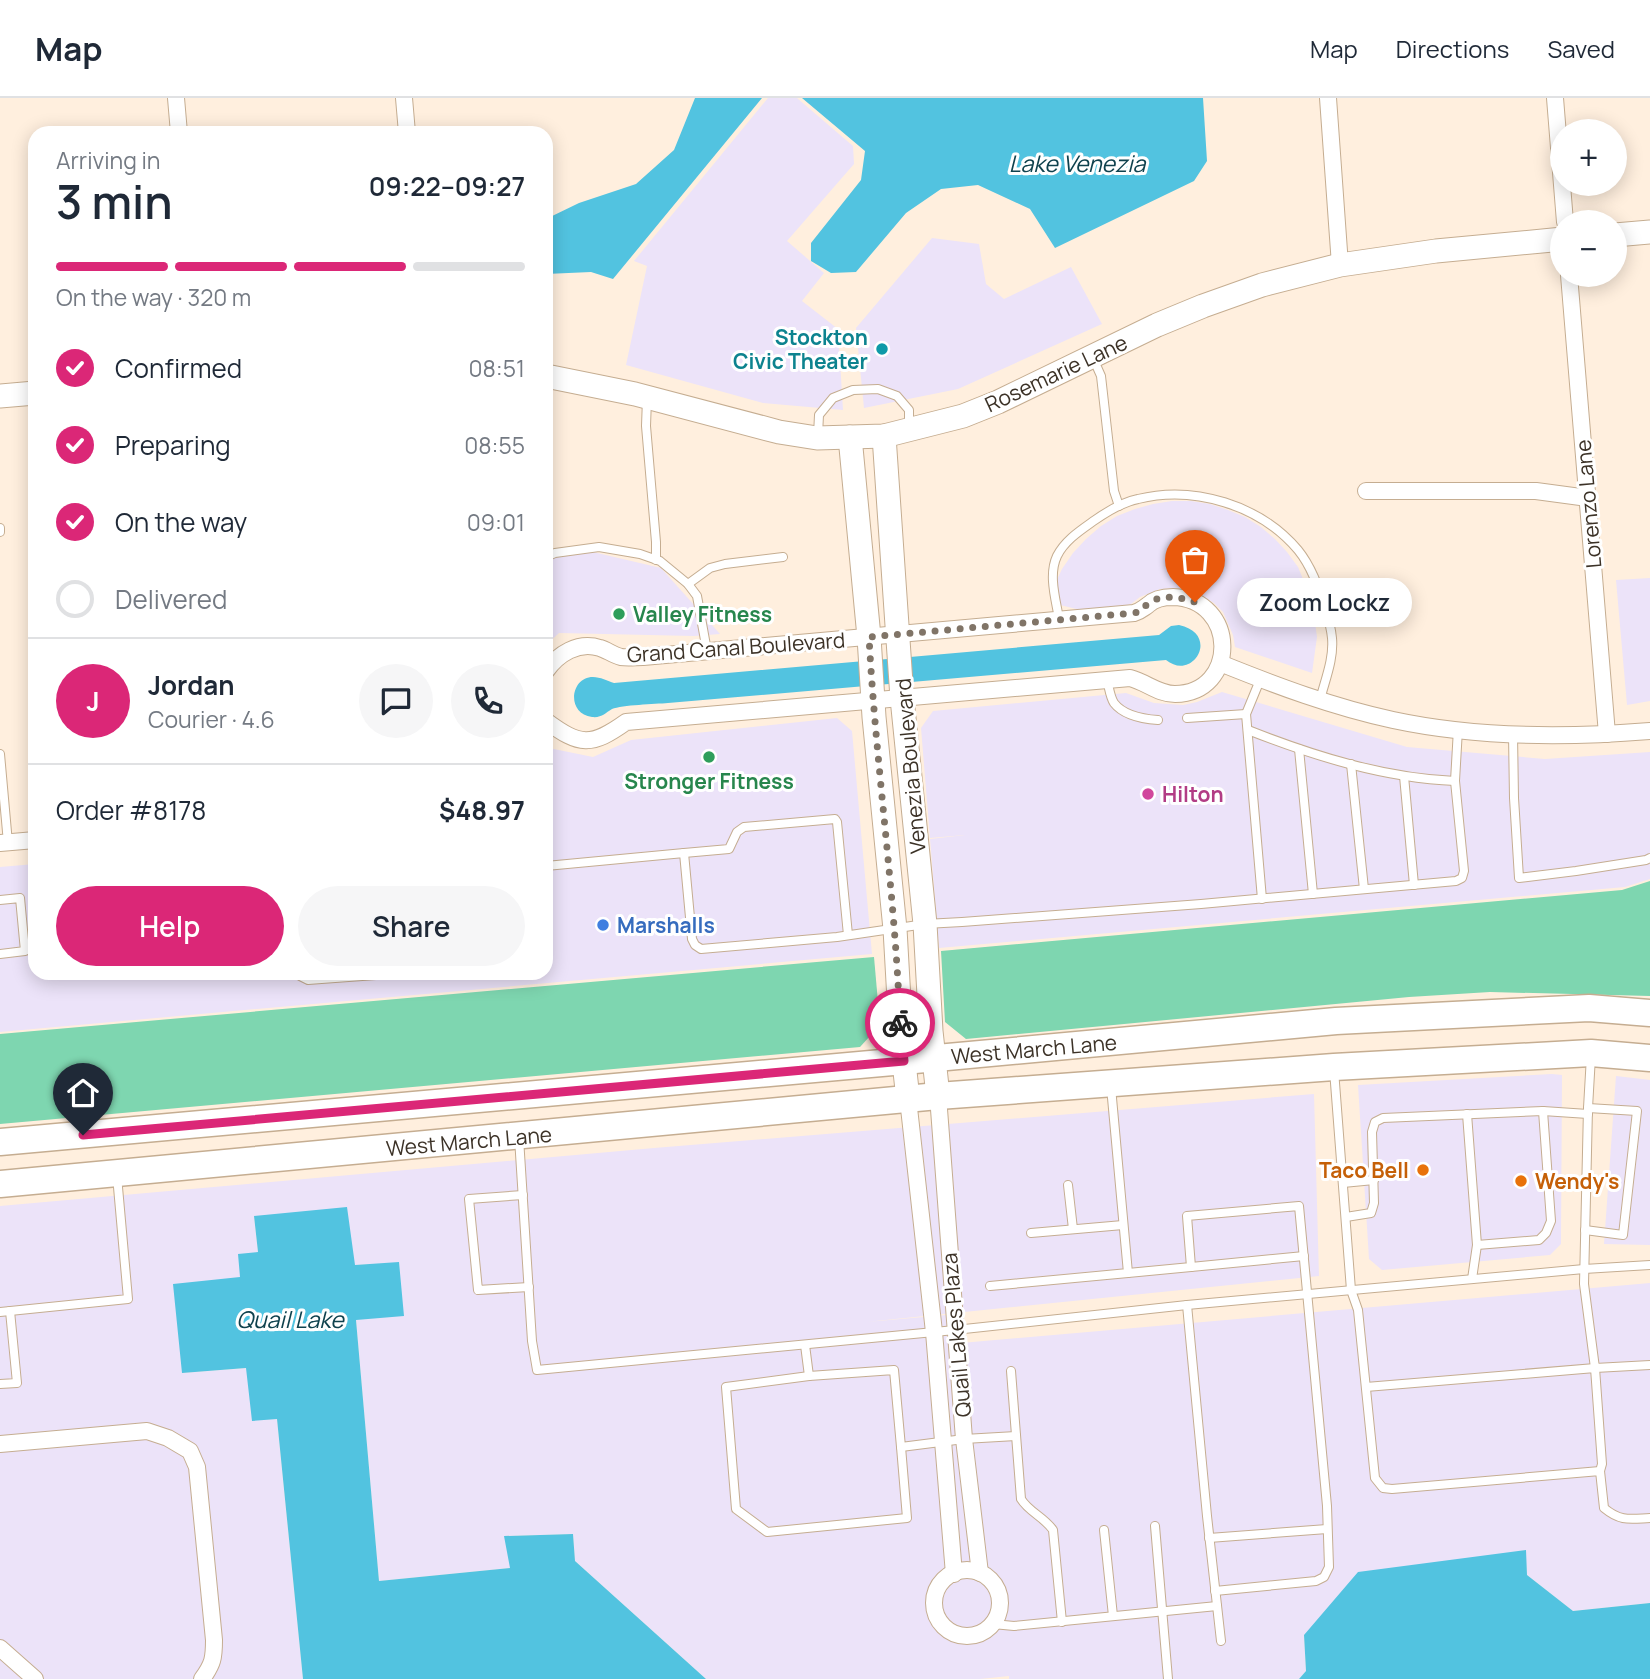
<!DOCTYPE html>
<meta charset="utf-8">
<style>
:root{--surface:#fff;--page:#f6f6f7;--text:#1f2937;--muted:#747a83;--line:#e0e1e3;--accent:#db2777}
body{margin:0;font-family:Manrope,sans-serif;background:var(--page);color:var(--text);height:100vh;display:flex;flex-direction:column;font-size:26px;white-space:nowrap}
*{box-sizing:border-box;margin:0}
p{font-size:23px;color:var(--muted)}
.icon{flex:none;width:38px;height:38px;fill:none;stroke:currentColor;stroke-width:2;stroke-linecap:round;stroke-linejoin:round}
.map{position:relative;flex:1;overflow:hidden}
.details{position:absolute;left:28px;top:28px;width:525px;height:854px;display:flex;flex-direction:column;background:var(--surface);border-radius:21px;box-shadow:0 4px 18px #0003}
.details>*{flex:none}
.fabs{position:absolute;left:1550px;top:21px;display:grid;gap:14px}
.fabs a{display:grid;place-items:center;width:77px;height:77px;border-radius:50%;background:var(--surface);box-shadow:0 4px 18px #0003;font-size:35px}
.pin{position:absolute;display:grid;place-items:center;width:60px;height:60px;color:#fff;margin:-72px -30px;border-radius:50% 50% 50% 0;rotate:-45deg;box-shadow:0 0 7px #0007}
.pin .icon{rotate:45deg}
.courier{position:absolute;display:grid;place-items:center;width:70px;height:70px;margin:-35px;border:5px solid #db2777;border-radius:50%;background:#fff;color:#222;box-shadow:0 2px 9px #0007}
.bubble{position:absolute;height:49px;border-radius:24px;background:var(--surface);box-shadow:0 4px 18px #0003;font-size:23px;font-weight:600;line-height:49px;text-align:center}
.headline em{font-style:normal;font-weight:600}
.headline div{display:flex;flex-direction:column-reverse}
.headline{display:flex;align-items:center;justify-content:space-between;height:119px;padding:0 28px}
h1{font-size:46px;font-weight:600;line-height:52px}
.bar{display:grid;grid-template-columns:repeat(4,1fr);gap:10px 7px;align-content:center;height:84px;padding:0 28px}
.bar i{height:9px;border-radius:5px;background:var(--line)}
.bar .active{background:var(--accent)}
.bar p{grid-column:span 4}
.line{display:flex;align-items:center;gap:18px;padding:0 28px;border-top:2px solid var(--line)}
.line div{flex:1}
.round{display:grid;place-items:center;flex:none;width:74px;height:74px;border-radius:37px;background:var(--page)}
ol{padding:0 28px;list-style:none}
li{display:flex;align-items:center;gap:21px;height:77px}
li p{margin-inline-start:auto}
li .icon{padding:7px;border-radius:50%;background:var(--accent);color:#fff;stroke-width:4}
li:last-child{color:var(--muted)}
li i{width:38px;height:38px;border:4px solid var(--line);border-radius:50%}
.primary-button{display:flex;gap:14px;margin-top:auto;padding:14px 28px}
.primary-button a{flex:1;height:80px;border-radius:42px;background:var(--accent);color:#fff;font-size:28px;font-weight:600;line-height:80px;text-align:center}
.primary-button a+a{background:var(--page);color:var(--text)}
header{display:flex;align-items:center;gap:42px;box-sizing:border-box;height:98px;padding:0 35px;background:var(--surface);border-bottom:2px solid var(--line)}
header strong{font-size:33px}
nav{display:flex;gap:38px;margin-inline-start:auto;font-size:24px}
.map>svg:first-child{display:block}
.commercial{fill:#ece3f9}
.green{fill:#7ed6b0}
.water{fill:#52c3e0}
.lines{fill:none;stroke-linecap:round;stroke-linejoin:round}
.lane-casing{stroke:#c5ad91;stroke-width:10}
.street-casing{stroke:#c5ad91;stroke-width:18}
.secondary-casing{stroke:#c5ad91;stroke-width:25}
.primary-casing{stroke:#c5ad91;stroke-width:29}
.lane{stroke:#fff;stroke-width:8}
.street{stroke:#fff;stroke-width:16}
.secondary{stroke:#fff;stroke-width:23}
.primary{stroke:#fff;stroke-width:26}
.done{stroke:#807467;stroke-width:7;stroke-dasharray:0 12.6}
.route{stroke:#db2777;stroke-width:9}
.culture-dot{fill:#0f9aa8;stroke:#fff;stroke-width:2.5}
.leisure-dot{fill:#2e9e5b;stroke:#fff;stroke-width:2.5}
.hotel-dot{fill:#d1479c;stroke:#fff;stroke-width:2.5}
.shop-dot{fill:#3f7fe0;stroke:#fff;stroke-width:2.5}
.food-dot{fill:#e8710a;stroke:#fff;stroke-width:2.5}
.labels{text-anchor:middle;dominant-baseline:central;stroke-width:6;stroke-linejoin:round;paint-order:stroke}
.culture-label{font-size:21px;font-weight:bold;fill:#0d838f;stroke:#fff;text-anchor:end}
.street-label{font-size:21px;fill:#3c3227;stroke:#fff}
.leisure-label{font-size:21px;font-weight:bold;fill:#27864d;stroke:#fff;text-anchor:start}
.hotel-label{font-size:21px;font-weight:bold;fill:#b23c85;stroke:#fff;text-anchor:start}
.shop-label{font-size:21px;font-weight:bold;fill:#366cbe;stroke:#fff;text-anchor:start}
.food-label{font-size:21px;font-weight:bold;fill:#c56008;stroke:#fff;text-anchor:end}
.water-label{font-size:23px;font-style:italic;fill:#0f424e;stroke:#fff}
</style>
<header>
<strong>Map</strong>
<nav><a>Map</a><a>Directions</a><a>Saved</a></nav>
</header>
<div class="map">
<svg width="1650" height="1581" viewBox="0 0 1650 1581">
<rect width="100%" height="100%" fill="#ffefde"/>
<g class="commercial">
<polygon points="768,0 797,0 853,48 854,66 787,143 824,175 802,203 838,231 843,312 763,305 626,267 647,168 634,163"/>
<polygon points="932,140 979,146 986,186 1004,201 1071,169 1102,226 958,291 864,310 856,230"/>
<polygon points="1172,403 1191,403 1210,406 1228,412 1245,419 1261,429 1275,441 1287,454 1298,469 1312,503 1317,539 1312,575 1235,549 1233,537 1223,514 1214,505 1192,492 1182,490 1160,491 1140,499 1131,506 1115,511 1093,515 1056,506 1054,488 1062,471 1073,455 1086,441 1101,428 1117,418 1135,411 1153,406"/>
<polygon points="576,450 661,470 720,536 694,538 559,535 546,547 546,459"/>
<polygon points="1650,480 1650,603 1627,607 1616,482"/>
<polygon points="1222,594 1407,649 1545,661 1650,654 1650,781 1625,789 939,850 930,741 965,737 930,740 921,630 933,613 1126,595 1154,605 1183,607 1197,604"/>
<polygon points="837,620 852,633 872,856 0,934 0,769 35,766 35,875 546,875 546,651 549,650 593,659 631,642"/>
<polygon points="1552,976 1562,977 1561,1146 1550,1157 1382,1172 1369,1161 1358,987"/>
<polygon points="1616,978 1650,982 1650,1147 1604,1146"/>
<polygon points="1314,996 1319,1178 866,1224 958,1216 961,1245 1650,1185 1650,1505 1573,1513 1527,1477 1525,1452 1304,1537 1306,1573 1299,1581 1009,1581 1009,1578 980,1581 706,1581 575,1463 573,1436 505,1438 511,1470 379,1483 356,1222 399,1165 355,1167 254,1119 258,1154 240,1179 182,1275 247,1270 277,1321 303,1581 0,1581 0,1108 654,1050"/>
</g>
<g class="green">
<polygon points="1650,783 1650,898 1490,894 1409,899 966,941 945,924 941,853 1622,792"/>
<polygon points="874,859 880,927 860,949 0,1026 0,936"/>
</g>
<g class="water">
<polygon points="695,0 762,0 613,181 591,174 546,176 546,121 579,105 636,86 674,52"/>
<polygon points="802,0 1203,0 1207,63 1194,83 1055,150 1030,111 978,87 941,91 906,115 856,174 831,175 811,163 811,145 861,82 865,53"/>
<path d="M1179 527C1221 536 1193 584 1166 562L668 605C655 606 622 607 612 611 605 615 602 620 592 619 566 616 570 579 593 579 600 579 608 583 614 585L1159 537 1171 528Z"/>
<polygon points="347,1109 355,1167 399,1164 404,1218 356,1222 379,1483 510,1470 504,1438 573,1436 575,1463 706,1581 303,1581 277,1321 252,1323 246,1270 182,1275 173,1186 240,1179 238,1156 258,1154 254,1118"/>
<polygon points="1526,1452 1527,1477 1573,1513 1650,1505 1650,1581 1299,1581 1306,1573 1304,1537 1358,1474"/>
</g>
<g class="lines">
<defs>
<g id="lane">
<polyline points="1093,260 1101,278 1114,393 1119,408"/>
<polyline points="647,301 646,328 656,444 656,462"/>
<polyline points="818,337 819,317 833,300 853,292 878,291 897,298 909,312 909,329"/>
<polyline points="0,430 0,434"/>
<polyline points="546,459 555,455 599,449 640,456 660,463 688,486 697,498 707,553"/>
<polyline points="688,486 710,470 725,466 783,459"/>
<path d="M1059 521C1056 502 1048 477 1057 458 1065 442 1081 432 1095 422 1108 413 1123 404 1138 401 1194 387 1260 407 1298 452 1311 468 1318 488 1325 509 1328 519 1331 529 1332 540 1334 561 1325 582 1320 602"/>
<path d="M1107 582C1109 589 1110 599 1114 605 1124 618 1143 621 1158 622"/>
<polyline points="1260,582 1246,616 1262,801"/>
<polyline points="1187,620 1246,616"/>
<path d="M1248 632C1314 658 1384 680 1455 683"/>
<polyline points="1513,636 1514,700 1519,780 1576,773 1646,762 1650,760"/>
<polyline points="1299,651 1313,796"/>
<polyline points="0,656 8,745"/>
<polyline points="1351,666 1364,791"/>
<polyline points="1404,678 1414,787"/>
<polyline points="684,755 729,751 737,734 744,729 835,721 837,724 848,837"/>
<polyline points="546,768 684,755 692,841 695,847 701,851 837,839 925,826 962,824 1201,806 1456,783 1462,780 1464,773 1455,683 1458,631"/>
<polyline points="0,802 20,800 25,853 0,856"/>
<polyline points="300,875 300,878 308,882 403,875"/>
<polyline points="1591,958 1588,1010 1584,1186 1595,1270 1650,1267"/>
<path d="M1334 972 1351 1192 1358 1212 1375 1380 1383 1390 1392 1391 1600 1373 1604 1410C1621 1424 1630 1421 1650 1420"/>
<polyline points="1467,1016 1477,1147 1472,1181"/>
<polyline points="519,1040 532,1243 537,1272 955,1232 1187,1207 1584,1171 1650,1167"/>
<polyline points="1343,1085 1374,1082"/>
<polyline points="1068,1087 1073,1131"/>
<polyline points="523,1097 469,1101 478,1192 529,1189"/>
<polyline points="1346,1119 1371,1115 1374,1105 1372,1034 1375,1024 1383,1020 1543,1013 1588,1016"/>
<polyline points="1585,1132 1623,1137 1637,1013 1588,1010"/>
<polyline points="1031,1135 1123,1127"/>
<polyline points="1477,1147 1539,1142 1546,1135 1551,1123 1543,1013"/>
<polyline points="1191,1169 1304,1158"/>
<polyline points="1128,1175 1191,1169 1187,1118 1299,1108 1327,1408 1329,1469 1324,1479 1316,1483 1215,1493"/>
<polyline points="990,1188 1128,1175 1111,989"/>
<polyline points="1187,1207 1207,1418 1221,1543"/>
<polyline points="0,1214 128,1201 117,1078"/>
<polyline points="805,1247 809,1278 894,1272 901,1349 964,1341 1016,1338"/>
<path d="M1011 1273 1021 1401C1029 1414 1044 1419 1053 1432L1062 1524"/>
<polyline points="809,1278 726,1289 736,1411 767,1434 907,1420 901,1349"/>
<polyline points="0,1286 17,1285 10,1213"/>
<polyline points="1366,1289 1595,1270 1602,1366 1600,1373"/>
<polyline points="1155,1428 1168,1581"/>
<polyline points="1104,1432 1113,1518"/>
<polyline points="1209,1440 1327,1431"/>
<polyline points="993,1526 1014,1528 1217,1508"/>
</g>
<g id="street">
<polyline points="176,0 179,35"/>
<polyline points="404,0 407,35"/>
<polyline points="1328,0 1340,167"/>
<polyline points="1555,0 1565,124"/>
<polyline points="1569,177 1607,636"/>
<polyline points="1366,393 1536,393 1588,400"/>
<path d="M1220 565C1277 588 1333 609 1393 622 1477 640 1565 640 1650 633"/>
<path d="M546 573C558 556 578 543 600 550 607 552 613 557 621 559 628 560 636 559 643 559L1134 515C1141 513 1142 511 1148 507 1154 501 1164 499 1173 499 1238 501 1239 595 1175 596 1158 596 1146 584 1130 580L626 624C591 649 580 648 546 623"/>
<polyline points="0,745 35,742"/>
<polyline points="938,998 964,1341 980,1475"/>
<polyline points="908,1001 934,1234 954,1476"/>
<path d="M0 1346 147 1333 168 1340 190 1353 197 1369 214 1542C214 1560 213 1566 202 1581"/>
<circle cx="967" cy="1505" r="33"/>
<polyline points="0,1550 35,1581"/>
</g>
<g id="secondary">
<polyline points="1615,137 1650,134"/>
<polyline points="546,278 635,296 779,334 817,340 884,338 963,318 998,304 1157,227 1203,208 1262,187 1340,167 1436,153 1563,141"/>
<polyline points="0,298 35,295"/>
<polyline points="884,338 902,600 925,826 931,933 938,998"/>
<polyline points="850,339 869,539 874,619 895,831 901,937 908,1001"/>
</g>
<g id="primary">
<polyline points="0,1044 904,963 1336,923 1589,910 1650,915"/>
<polyline points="0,1086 938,998 1334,969 1591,955 1650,960"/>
</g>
</defs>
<use href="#lane" class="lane-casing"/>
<use href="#street" class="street-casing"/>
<use href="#secondary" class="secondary-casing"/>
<use href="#primary" class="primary-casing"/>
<use href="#lane" class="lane"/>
<use href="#street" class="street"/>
<use href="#secondary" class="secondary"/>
<use href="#primary" class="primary"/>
</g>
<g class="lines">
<path class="done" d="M900 925C895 796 876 668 869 539L1134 515C1142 513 1142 510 1149 505 1162 496 1180 499 1195 504"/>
<polyline class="route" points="83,1037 904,963 900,925"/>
</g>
<circle class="culture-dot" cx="882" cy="251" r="7"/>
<g class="leisure-dot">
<circle cx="619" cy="516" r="7"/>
<circle cx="709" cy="659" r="7"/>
</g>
<circle class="hotel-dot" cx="1148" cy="696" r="7"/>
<circle class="shop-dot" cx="603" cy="827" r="7"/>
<g class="food-dot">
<circle cx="1423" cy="1072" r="7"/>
<circle cx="1521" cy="1083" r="7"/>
</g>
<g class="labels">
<g class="culture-label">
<text x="868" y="239">Stockton<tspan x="868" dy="24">Civic Theater</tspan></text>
</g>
<g class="street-label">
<text transform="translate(1056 275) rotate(-25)">Rosemarie Lane</text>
<text transform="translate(1588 406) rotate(-95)">Lorenzo Lane</text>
<text transform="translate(736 549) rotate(-4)">Grand Canal Boulevard</text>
<text transform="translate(910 668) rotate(-95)">Venezia Boulevard</text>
<text transform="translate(1034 951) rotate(-5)">West March Lane</text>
<text transform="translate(469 1043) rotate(-5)">West March Lane</text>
<text transform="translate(956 1237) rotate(-95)">Quail Lakes Plaza</text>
</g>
<g class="leisure-label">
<text x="633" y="516">Valley Fitness</text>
<text x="709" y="683" text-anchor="middle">Stronger Fitness</text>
</g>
<g class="hotel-label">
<text x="1162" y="696">Hilton</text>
</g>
<g class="shop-label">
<text x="617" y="827">Marshalls</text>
</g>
<g class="food-label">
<text x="1409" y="1072">Taco Bell</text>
<text x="1535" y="1083" text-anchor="start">Wendy's</text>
</g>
<g class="water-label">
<text x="1077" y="65">Lake Venezia</text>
<text x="290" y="1221">Quail Lake</text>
</g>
</g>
</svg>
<div class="fabs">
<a>+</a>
<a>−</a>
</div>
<div class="pin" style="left:1195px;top:504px;background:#ea580c"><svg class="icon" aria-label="bag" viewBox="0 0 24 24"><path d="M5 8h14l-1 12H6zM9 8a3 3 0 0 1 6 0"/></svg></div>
<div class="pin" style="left:83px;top:1037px;background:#1f2937"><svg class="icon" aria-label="home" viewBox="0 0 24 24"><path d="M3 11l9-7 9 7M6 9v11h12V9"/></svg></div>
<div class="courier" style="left:900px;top:925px"><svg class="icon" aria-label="bike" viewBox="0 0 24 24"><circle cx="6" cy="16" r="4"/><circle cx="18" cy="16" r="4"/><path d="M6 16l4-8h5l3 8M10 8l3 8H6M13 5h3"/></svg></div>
<div class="bubble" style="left:1237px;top:480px;width:175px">Zoom Lockz</div>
<section class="details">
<div class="headline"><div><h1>3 min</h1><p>Arriving in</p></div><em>09:22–09:27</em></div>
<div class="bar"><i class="active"></i><i class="active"></i><i class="active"></i><i></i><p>On the way · 320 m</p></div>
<ol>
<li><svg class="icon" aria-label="check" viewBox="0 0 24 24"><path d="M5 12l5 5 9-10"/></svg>Confirmed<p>08:51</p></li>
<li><svg class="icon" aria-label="check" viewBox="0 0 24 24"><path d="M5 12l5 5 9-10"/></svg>Preparing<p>08:55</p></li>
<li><svg class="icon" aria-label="check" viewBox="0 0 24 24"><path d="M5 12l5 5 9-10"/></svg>On the way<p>09:01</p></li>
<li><i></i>Delivered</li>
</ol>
<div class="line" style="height:126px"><b class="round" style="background:var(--accent);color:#fff">J</b><div><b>Jordan</b><p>Courier · 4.6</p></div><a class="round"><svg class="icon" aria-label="chat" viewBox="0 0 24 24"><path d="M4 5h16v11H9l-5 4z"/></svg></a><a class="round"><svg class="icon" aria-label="phone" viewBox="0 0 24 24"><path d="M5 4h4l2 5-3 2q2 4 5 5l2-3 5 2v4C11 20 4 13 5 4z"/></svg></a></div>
<div class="line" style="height:91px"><div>Order #8178</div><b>$48.97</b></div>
<div class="primary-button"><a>Help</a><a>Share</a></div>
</section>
</div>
